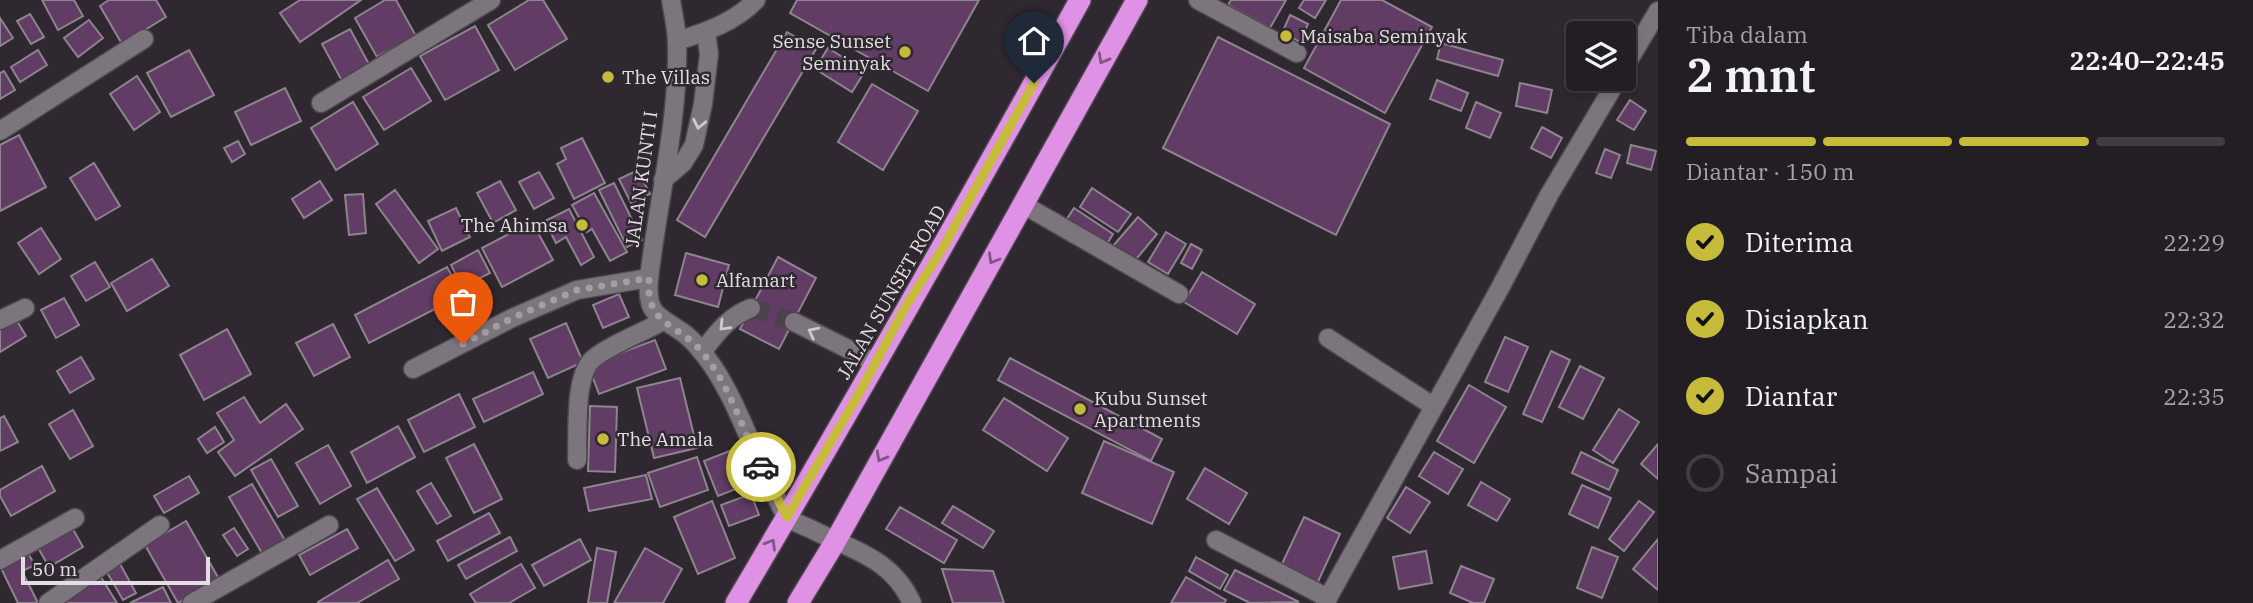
<!DOCTYPE html>
<html lang="id">
<meta charset="utf-8">
<style>
:root{--surface:#231e24;--page:#2f2b31;--text:#f1f3f6;--muted:#a3a2a6;--line:#403c41;--accent:#c7bb3c}
body{margin:0;font-family:"IBM Plex Serif",serif;background:var(--page);color:var(--text);height:100vh;display:flex;flex-direction:column;font-size:26px;white-space:nowrap}
*{box-sizing:border-box;margin:0}
p{font-size:23px;color:var(--muted)}
.icon{flex:none;width:38px;height:38px;fill:none;stroke:currentColor;stroke-width:2;stroke-linecap:round;stroke-linejoin:round}
.map{position:relative;flex:1;overflow:hidden}
.drawer{display:flex;flex-direction:column;background:var(--surface);width:595px}
.drawer>*{flex:none}
.controls{position:absolute;left:1566px;top:21px;display:grid;gap:14px}
.controls a{display:grid;place-items:center;width:70px;height:70px;border-radius:7px;background:var(--surface);box-shadow:0 4px 10px #0003,0 0 0 2px var(--line);font-size:35px}
.scale{position:absolute;left:21px;bottom:18px;width:189px;box-sizing:border-box;padding-left:7px;border:4px solid #e3dee3;border-top:0;font-size:19px;line-height:24px;white-space:nowrap;color:#e3dee3;-webkit-text-stroke:5px #2f2830;paint-order:stroke}
.pin{position:absolute;display:grid;place-items:center;width:60px;height:60px;color:#fff;margin:-72px -30px;border-radius:50% 50% 50% 0;rotate:-45deg;box-shadow:0 0 7px #0007}
.pin .icon{rotate:45deg}
.courier{position:absolute;display:grid;place-items:center;width:70px;height:70px;margin:-35px;border:5px solid #c7bb3c;border-radius:50%;background:#fff;color:#222;box-shadow:0 2px 9px #0007}
.head em{font-style:normal;font-weight:600}
.head div{display:flex;flex-direction:column-reverse}
.head{display:flex;align-items:center;justify-content:space-between;height:119px;padding:0 28px}
h1{font-size:46px;font-weight:600;line-height:52px}
.bar{display:grid;grid-template-columns:repeat(4,1fr);gap:10px 7px;align-content:center;height:84px;padding:0 28px}
.bar i{height:9px;border-radius:5px;background:var(--line)}
.bar .active{background:var(--accent)}
.bar p{grid-column:span 4}
ol{padding:0 28px;list-style:none}
li{display:flex;align-items:center;gap:21px;height:77px}
li p{margin-inline-start:auto}
li .icon{padding:7px;border-radius:50%;background:var(--accent);color:#111;stroke-width:4}
li:last-child{color:var(--muted)}
li i{width:38px;height:38px;border:4px solid var(--line);border-radius:50%}
main{display:flex;flex:1;min-height:0}
.map>svg:first-child{display:block}
.building{fill:#613d65;stroke:#8d848e;stroke-width:2}
.lines{fill:none;stroke-linecap:round;stroke-linejoin:round}
.minor-tunnel{stroke:#4a434b;stroke-width:18;stroke-dasharray:18 9;stroke-linecap:butt}
.minor-casing{stroke:#4c464d;stroke-width:21}
.highway-casing{stroke:#4c464d;stroke-width:24}
.minor{stroke:#7d757e;stroke-width:18}
.highway{stroke:#df91e6;stroke-width:21}
.oneway{stroke:#7e5782}
.oneway2{stroke:#cfc9cf}
.done{stroke:#a49ea4;stroke-width:7;stroke-dasharray:0 12.6}
.route{stroke:#c7bb3c;stroke-width:9}
.poi-dot{fill:#c7bb3c;stroke:#2f2830;stroke-width:2.5}
.labels{text-anchor:middle;dominant-baseline:central;stroke-width:5;stroke-linejoin:round;paint-order:stroke}
.poi-label{font-size:19px;fill:#e3dee3;stroke:#2f2830;text-anchor:start}
.street-label{font-size:19px;fill:#e3dee3;stroke:#2f2830}
</style>
<main>
<div class="map">
<svg width="1658" height="603" viewBox="0 0 1658 603">
<rect width="100%" height="100%" fill="#2f2830"/>
<g class="building">
<polygon points="42,0 74,0 83,16 58,30"/>
<polygon points="109,0 156,0 166,17 122,44 100,6"/>
<polygon points="300,0 361,0 300,42 280,13"/>
<polygon points="385,0 396,0 416,36 377,57 355,18"/>
<polygon points="529,0 543,0 567,39 515,70 488,25"/>
<polygon points="797,0 979,0 928,91 790,13"/>
<polygon points="1231,0 1286,0 1270,28 1228,5"/>
<polygon points="1304,0 1326,0 1315,18 1299,8"/>
<polygon points="1341,0 1382,0 1432,27 1385,113 1304,68"/>
<polygon points="30,14 44,37 31,44 17,21"/>
<polygon points="1290,15 1308,24 1300,42 1282,33"/>
<polygon points="0,18 13,38 0,46"/>
<polygon points="89,20 103,38 78,57 64,38"/>
<polygon points="475,26 499,70 445,100 420,56"/>
<polygon points="350,29 370,66 342,81 322,44"/>
<polygon points="787,32 816,49 705,237 677,220"/>
<polygon points="1218,37 1390,124 1336,235 1163,148"/>
<polygon points="1441,43 1503,60 1498,76 1437,59"/>
<polygon points="828,48 865,71 852,92 815,69"/>
<polygon points="38,50 47,65 20,82 11,67"/>
<polygon points="189,50 214,95 171,117 147,73"/>
<polygon points="411,68 431,101 384,130 363,97"/>
<polygon points="4,71 15,90 0,99 0,73"/>
<polygon points="137,76 160,112 134,130 110,94"/>
<polygon points="1437,80 1468,93 1461,111 1430,99"/>
<polygon points="1520,83 1552,90 1547,113 1516,106"/>
<polygon points="872,84 918,111 883,170 838,142"/>
<polygon points="285,88 301,121 251,145 235,112"/>
<polygon points="1630,100 1646,111 1634,130 1617,120"/>
<polygon points="353,102 378,144 336,170 311,128"/>
<polygon points="1476,102 1501,113 1490,138 1466,128"/>
<polygon points="1542,127 1562,138 1551,158 1531,148"/>
<polygon points="19,135 46,187 0,211 0,145"/>
<polygon points="582,138 605,183 574,199 557,164 566,159 561,148"/>
<polygon points="238,141 245,154 232,162 224,148"/>
<polygon points="1631,145 1656,151 1651,170 1627,163"/>
<polygon points="1605,149 1620,155 1611,178 1596,173"/>
<polygon points="94,163 120,206 96,220 70,178"/>
<polygon points="638,170 650,194 631,203 619,179"/>
<polygon points="539,172 554,198 534,209 519,182"/>
<polygon points="320,181 332,200 304,218 292,199"/>
<polygon points="500,181 516,210 493,223 477,193"/>
<polygon points="614,183 642,240 627,247 599,190"/>
<polygon points="1092,188 1131,214 1118,232 1080,207"/>
<polygon points="395,190 438,249 419,263 376,204"/>
<polygon points="594,193 627,252 610,261 592,229 587,232 572,205"/>
<polygon points="363,194 366,233 349,235 345,195"/>
<polygon points="456,208 470,237 442,251 428,221"/>
<polygon points="1074,208 1113,234 1105,247 1065,222"/>
<polygon points="569,209 594,257 581,265 566,237 556,243 545,221"/>
<polygon points="1138,217 1157,234 1133,263 1113,246"/>
<polygon points="532,222 553,260 502,287 482,248"/>
<polygon points="41,228 61,259 39,274 18,243"/>
<polygon points="1166,232 1186,244 1168,274 1148,262"/>
<polygon points="1191,244 1202,250 1192,269 1181,263"/>
<polygon points="478,250 490,273 462,287 451,265"/>
<polygon points="686,253 729,265 718,307 675,295"/>
<polygon points="778,257 816,278 779,349 740,329"/>
<polygon points="152,259 169,286 127,311 111,283"/>
<polygon points="95,262 110,287 86,301 71,276"/>
<polygon points="447,267 462,295 369,343 355,315"/>
<polygon points="1202,272 1255,304 1237,334 1184,302"/>
<polygon points="619,294 629,317 603,328 593,305"/>
<polygon points="64,298 79,325 56,338 41,310"/>
<polygon points="14,316 26,336 0,352 0,325"/>
<polygon points="566,323 583,362 548,378 530,339"/>
<polygon points="333,324 350,357 314,376 296,343"/>
<polygon points="227,329 251,374 204,400 180,355"/>
<polygon points="1505,337 1528,347 1508,392 1485,382"/>
<polygon points="655,340 666,369 599,394 588,365"/>
<polygon points="1551,351 1570,360 1542,422 1523,414"/>
<polygon points="81,357 94,379 70,393 57,371"/>
<polygon points="1010,358 1162,439 1151,461 998,380"/>
<polygon points="1580,366 1604,378 1583,419 1559,407"/>
<polygon points="533,372 543,394 484,422 473,399"/>
<polygon points="680,378 697,448 654,458 637,388"/>
<polygon points="1469,385 1506,407 1474,463 1437,441"/>
<polygon points="459,394 475,427 424,452 408,420"/>
<polygon points="244,397 260,423 286,404 303,429 235,476 218,452 234,440 217,413"/>
<polygon points="1004,398 1068,438 1047,471 983,430"/>
<polygon points="590,406 617,407 615,472 588,471"/>
<polygon points="1619,409 1639,422 1613,463 1593,450"/>
<polygon points="73,410 93,446 70,459 49,424"/>
<polygon points="4,416 18,442 0,451 0,418"/>
<polygon points="398,426 415,457 367,483 351,452"/>
<polygon points="215,427 224,442 207,453 198,439"/>
<polygon points="1104,441 1174,472 1152,524 1082,493"/>
<polygon points="474,444 502,499 474,513 446,458"/>
<polygon points="1658,444 1658,479 1641,464"/>
<polygon points="328,445 351,486 320,504 296,463"/>
<polygon points="732,450 746,485 718,496 704,461"/>
<polygon points="1434,452 1463,469 1448,494 1419,476"/>
<polygon points="1581,452 1618,470 1609,490 1572,473"/>
<polygon points="697,457 708,490 660,507 648,473"/>
<polygon points="271,459 298,506 278,517 251,470"/>
<polygon points="42,466 55,491 11,516 0,496 0,490"/>
<polygon points="1205,468 1247,493 1229,524 1187,499"/>
<polygon points="646,475 652,499 589,511 584,488"/>
<polygon points="189,476 199,493 164,513 154,496"/>
<polygon points="1481,482 1510,499 1497,521 1468,505"/>
<polygon points="431,483 451,516 437,524 417,491"/>
<polygon points="252,484 286,542 263,555 229,497"/>
<polygon points="1582,485 1611,498 1598,528 1569,514"/>
<polygon points="1406,487 1430,502 1410,533 1387,518"/>
<polygon points="377,488 414,550 395,561 357,499"/>
<polygon points="751,494 759,515 729,526 721,505"/>
<polygon points="712,501 735,558 698,574 674,517"/>
<polygon points="1639,501 1654,512 1624,551 1609,539"/>
<polygon points="953,506 994,531 983,548 942,523"/>
<polygon points="900,507 957,540 944,563 886,529"/>
<polygon points="489,513 500,533 448,561 437,541"/>
<polygon points="1304,517 1340,534 1316,586 1280,568"/>
<polygon points="186,521 219,579 178,603 145,545"/>
<polygon points="70,524 83,547 49,567 36,544"/>
<polygon points="234,528 248,549 237,556 223,535"/>
<polygon points="347,529 358,548 310,575 299,555"/>
<polygon points="510,537 517,551 466,579 458,565"/>
<polygon points="580,539 591,560 544,586 532,565"/>
<polygon points="1658,539 1658,590 1633,569"/>
<polygon points="1592,547 1618,557 1602,598 1577,588"/>
<polygon points="25,548 35,565 22,571 38,603 18,603 0,566"/>
<polygon points="597,548 616,552 607,603 588,603"/>
<polygon points="645,548 682,569 663,603 614,603"/>
<polygon points="1426,551 1432,583 1399,589 1393,557"/>
<polygon points="1196,557 1228,575 1220,589 1189,571"/>
<polygon points="388,560 399,579 357,603 318,603 318,602"/>
<polygon points="119,562 136,593 123,600 105,569"/>
<polygon points="521,564 535,588 509,603 476,603 470,594"/>
<polygon points="1461,566 1494,579 1484,603 1473,603 1450,593"/>
<polygon points="942,569 993,571 1004,603 953,603"/>
<polygon points="1235,570 1299,602 1250,603 1224,590"/>
<polygon points="99,574 117,603 68,603 65,598"/>
<polygon points="1186,577 1226,600 1224,603 1171,603"/>
<polygon points="163,587 171,603 130,603"/>
</g>
<g class="lines">
<polyline class="minor-tunnel" points="751,308 794,322"/>
<defs>
<g id="minor">
<path d="M671 0C673 14 677 29 677 43 679 121 658 200 649 278 646 314 656 314 682 332 695 341 705 355 714 368 738 405 752 449 772 488 777 497 781 510 787 517 793 522 804 526 811 529 851 550 891 557 912 603"/>
<polyline points="1198,0 1297,53"/>
<path d="M677 41C706 32 735 22 756 0"/>
<polyline points="1624,68 1658,11"/>
<polyline points="321,103 491,0"/>
<polyline points="0,131 144,39"/>
<polyline points="663,180 683,163 694,145 703,104 709,54 706,32"/>
<polyline points="1024,205 1179,294"/>
<polyline points="0,320 25,308"/>
<polyline points="794,322 876,363"/>
<polyline points="1328,338 1433,406"/>
<path d="M702 352C717 333 728 317 751 308"/>
<polyline points="413,369 512,318 577,290 649,278"/>
<path d="M577 460C578 435 574 377 592 360 605 347 644 332 663 321"/>
<polyline points="1216,540 1328,598"/>
<polyline points="0,560 75,518"/>
<polyline points="48,603 160,525"/>
<polyline points="192,603 329,525"/>
<polyline points="1325,603 1500,288 1549,195 1618,79"/>
</g>
<g id="highway">
<path d="M736 603C854 404 968 203 1080 0"/>
<polyline points="798,603 835,542 1137,0"/>
</g>
</defs>
<use href="#minor" class="minor-casing"/>
<use href="#highway" class="highway-casing"/>
<use href="#minor" class="minor"/>
<use href="#highway" class="highway"/>
</g>
<defs><path id="oneway-chevron" d="M-2-3.5L2.5 0L-2 3.5" fill="none" stroke-width="1.6" stroke-linecap="round" stroke-linejoin="round" transform="scale(1.75)"/></defs>
<g class="oneway">
<use href="#oneway-chevron" transform="translate(1103 59) rotate(119)"/>
<use href="#oneway-chevron" transform="translate(993 259) rotate(120)"/>
<use href="#oneway-chevron" transform="translate(881 457) rotate(119)"/>
<use href="#oneway-chevron" transform="translate(771 544) rotate(-59)"/>
</g>
<g class="oneway2">
<use href="#oneway-chevron" transform="translate(699 124) rotate(102)"/>
<use href="#oneway-chevron" transform="translate(724 326) rotate(134)"/>
<use href="#oneway-chevron" transform="translate(813 332) rotate(-153)"/>
</g>
<g class="lines">
<path class="done" d="M463 344 512 318 577 290 649 278C645 326 677 322 702 352 730 385 742 429 761 467"/>
<polyline class="route" points="761,467 787,517 857,397 906,306 941,251 1034,83"/>
</g>
<g class="poi-dot">
<circle cx="1286" cy="36" r="7"/>
<circle cx="905" cy="52" r="7"/>
<circle cx="608" cy="77" r="7"/>
<circle cx="582" cy="225" r="7"/>
<circle cx="702" cy="280" r="7"/>
<circle cx="1080" cy="409" r="7"/>
<circle cx="603" cy="439" r="7"/>
</g>
<g class="labels">
<g class="poi-label">
<text x="1300" y="36">Maisaba Seminyak</text>
<text x="891" y="41" text-anchor="end">Sense Sunset<tspan x="891" dy="22">Seminyak</tspan></text>
<text x="622" y="77">The Villas</text>
<text x="568" y="225" text-anchor="end">The Ahimsa</text>
<text x="716" y="280">Alfamart</text>
<text x="1094" y="398">Kubu Sunset<tspan x="1094" dy="22">Apartments</tspan></text>
<text x="617" y="439">The Amala</text>
</g>
<g class="street-label">
<text transform="translate(641 179) rotate(-82)">JALAN KUNTI I</text>
<text transform="translate(891 292) rotate(-60)">JALAN SUNSET ROAD</text>
</g>
</g>
</svg>
<div class="controls">
<a><svg class="icon" aria-label="layers" viewBox="0 0 24 24"><path d="M12 4l9 5-9 5-9-5zM3 14l9 5 9-5"/></svg></a>
</div>
<div class="scale">50 m</div>
<div class="pin" style="left:463px;top:344px;background:#ea580c"><svg class="icon" aria-label="bag" viewBox="0 0 24 24"><path d="M5 8h14l-1 12H6zM9 8a3 3 0 0 1 6 0"/></svg></div>
<div class="pin" style="left:1034px;top:83px;background:#1f2937"><svg class="icon" aria-label="home" viewBox="0 0 24 24"><path d="M3 11l9-7 9 7M6 9v11h12V9"/></svg></div>
<div class="courier" style="left:761px;top:467px"><svg class="icon" aria-label="car" viewBox="0 0 24 24"><path d="M5 17H2v-5l4-1 3-4h7l3 4 3 1v5h-3M9 17h6M6 11h13"/><circle cx="7" cy="17" r="2"/><circle cx="17" cy="17" r="2"/></svg></div>
</div>
<section class="drawer">
<div class="head"><div><h1>2 mnt</h1><p>Tiba dalam</p></div><em>22:40–22:45</em></div>
<div class="bar"><i class="active"></i><i class="active"></i><i class="active"></i><i></i><p>Diantar · 150 m</p></div>
<ol>
<li><svg class="icon" aria-label="check" viewBox="0 0 24 24"><path d="M5 12l5 5 9-10"/></svg>Diterima<p>22:29</p></li>
<li><svg class="icon" aria-label="check" viewBox="0 0 24 24"><path d="M5 12l5 5 9-10"/></svg>Disiapkan<p>22:32</p></li>
<li><svg class="icon" aria-label="check" viewBox="0 0 24 24"><path d="M5 12l5 5 9-10"/></svg>Diantar<p>22:35</p></li>
<li><i></i>Sampai</li>
</ol>
</section>
</main>
